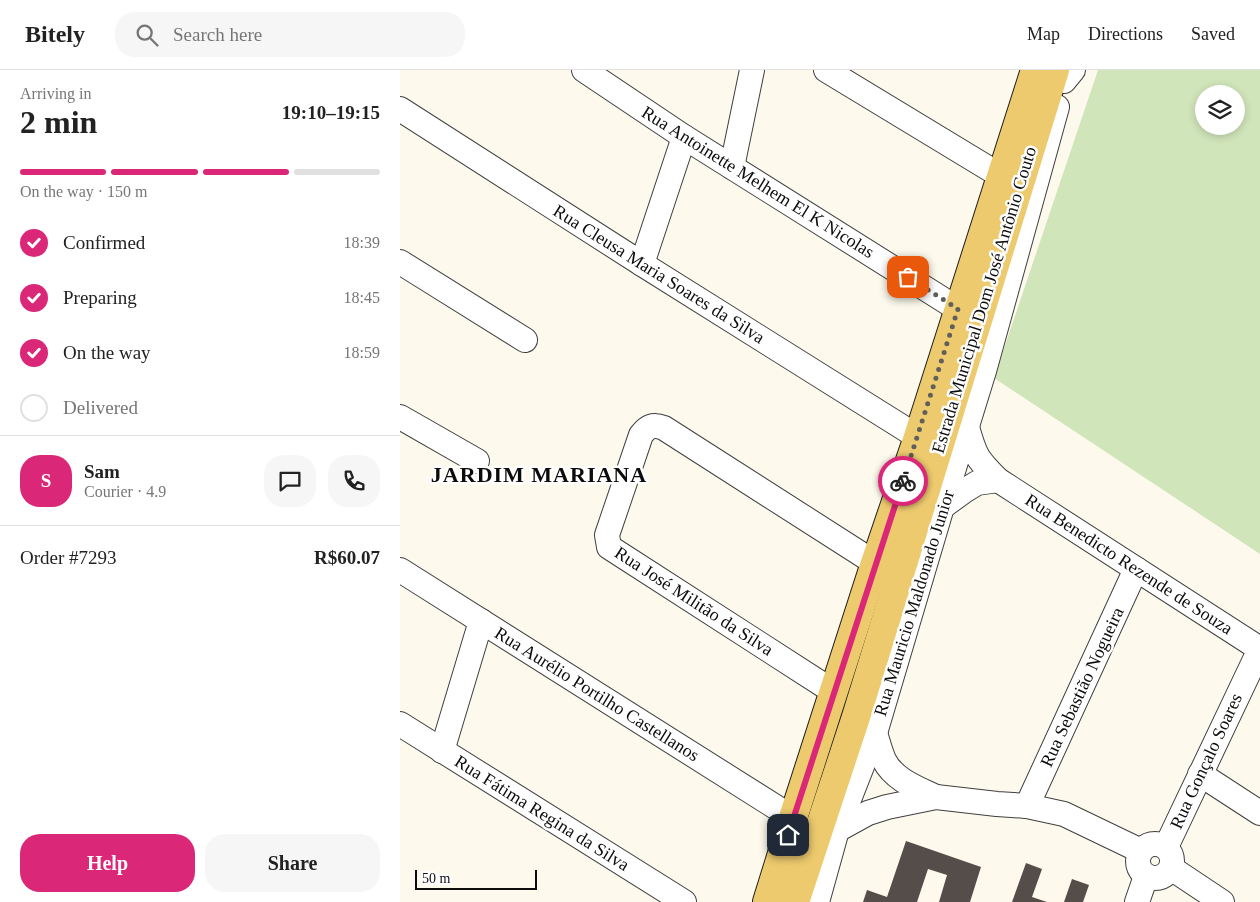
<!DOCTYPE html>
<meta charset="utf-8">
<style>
:root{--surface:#fff;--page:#f6f6f6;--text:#222;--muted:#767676;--line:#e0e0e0;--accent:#db2777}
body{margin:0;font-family:"Times New Roman",serif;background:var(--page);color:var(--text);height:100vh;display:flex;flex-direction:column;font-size:19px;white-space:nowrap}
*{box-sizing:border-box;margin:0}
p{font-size:16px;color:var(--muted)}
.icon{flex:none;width:28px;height:28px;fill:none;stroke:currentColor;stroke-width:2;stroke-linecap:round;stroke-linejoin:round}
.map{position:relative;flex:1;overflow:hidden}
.panel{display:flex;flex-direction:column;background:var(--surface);width:400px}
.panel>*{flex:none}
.tools{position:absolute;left:795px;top:15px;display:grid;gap:10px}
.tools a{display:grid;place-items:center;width:50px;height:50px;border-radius:50%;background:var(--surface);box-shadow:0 2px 8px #0003;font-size:25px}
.scale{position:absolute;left:15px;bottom:12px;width:122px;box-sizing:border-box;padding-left:5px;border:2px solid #0c0c0c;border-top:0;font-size:14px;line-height:18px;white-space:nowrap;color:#0c0c0c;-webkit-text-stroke:4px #fff;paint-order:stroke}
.pin{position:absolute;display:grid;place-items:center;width:42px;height:42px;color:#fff;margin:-21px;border-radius:10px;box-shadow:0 2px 8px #0006}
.courier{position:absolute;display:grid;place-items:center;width:50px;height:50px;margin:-25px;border:4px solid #db2777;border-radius:50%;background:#fff;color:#222;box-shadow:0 1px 6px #0007}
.head em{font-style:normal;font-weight:700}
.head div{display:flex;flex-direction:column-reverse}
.head{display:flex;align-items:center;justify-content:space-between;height:85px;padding:0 20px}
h1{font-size:32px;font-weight:700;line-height:38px}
.bar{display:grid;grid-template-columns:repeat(4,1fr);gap:8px 5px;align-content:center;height:60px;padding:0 20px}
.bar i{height:6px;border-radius:4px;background:var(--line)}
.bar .selected{background:var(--accent)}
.bar p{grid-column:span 4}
.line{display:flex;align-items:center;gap:12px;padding:0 20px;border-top:1px solid var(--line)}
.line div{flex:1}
.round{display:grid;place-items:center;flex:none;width:52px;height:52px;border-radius:20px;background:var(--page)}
ol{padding:0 20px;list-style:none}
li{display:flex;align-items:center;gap:15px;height:55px}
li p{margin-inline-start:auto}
li .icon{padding:5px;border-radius:50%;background:var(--accent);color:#fff;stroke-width:4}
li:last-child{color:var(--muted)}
li i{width:28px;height:28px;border:2px solid var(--line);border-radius:50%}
.cta{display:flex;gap:10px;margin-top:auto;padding:10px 20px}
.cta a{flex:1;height:58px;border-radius:20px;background:var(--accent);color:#fff;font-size:20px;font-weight:700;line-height:58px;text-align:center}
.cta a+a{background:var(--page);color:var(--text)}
header{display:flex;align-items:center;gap:30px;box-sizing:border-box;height:70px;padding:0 25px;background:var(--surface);border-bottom:1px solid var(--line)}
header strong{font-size:24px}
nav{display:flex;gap:28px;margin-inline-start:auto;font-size:18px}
.search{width:350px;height:45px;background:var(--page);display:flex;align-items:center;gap:12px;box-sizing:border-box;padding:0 18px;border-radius:20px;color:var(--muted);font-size:19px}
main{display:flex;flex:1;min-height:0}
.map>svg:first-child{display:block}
.green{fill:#d1e5ba;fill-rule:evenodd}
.building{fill:#544d4a}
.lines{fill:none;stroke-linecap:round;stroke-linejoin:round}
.minor-casing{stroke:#3f3f3f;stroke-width:26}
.major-casing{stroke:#1d1d1d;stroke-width:30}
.minor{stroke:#fff;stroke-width:24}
.major{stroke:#edca6e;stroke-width:28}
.done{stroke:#605f5b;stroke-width:5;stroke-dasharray:0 9}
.route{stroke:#db2777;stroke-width:6}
.labels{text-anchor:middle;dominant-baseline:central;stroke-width:5;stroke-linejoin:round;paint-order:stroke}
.street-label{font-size:18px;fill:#0c0c0c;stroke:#fff}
.district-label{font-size:22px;font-weight:bold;letter-spacing:1px;fill:#0c0c0c;stroke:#fff}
</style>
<header>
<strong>Bitely</strong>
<div class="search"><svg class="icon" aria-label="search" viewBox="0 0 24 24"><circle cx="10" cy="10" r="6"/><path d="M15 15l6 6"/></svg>Search here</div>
<nav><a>Map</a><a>Directions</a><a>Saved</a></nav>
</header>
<main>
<section class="panel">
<div class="head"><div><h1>2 min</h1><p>Arriving in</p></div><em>19:10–19:15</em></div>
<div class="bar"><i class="selected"></i><i class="selected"></i><i class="selected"></i><i></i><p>On the way · 150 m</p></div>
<ol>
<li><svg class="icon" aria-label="check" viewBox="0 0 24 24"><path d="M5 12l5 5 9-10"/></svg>Confirmed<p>18:39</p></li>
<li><svg class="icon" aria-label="check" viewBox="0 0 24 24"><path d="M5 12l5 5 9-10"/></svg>Preparing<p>18:45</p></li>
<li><svg class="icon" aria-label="check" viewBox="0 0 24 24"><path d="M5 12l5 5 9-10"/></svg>On the way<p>18:59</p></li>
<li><i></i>Delivered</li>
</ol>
<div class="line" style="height:90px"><b class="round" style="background:var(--accent);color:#fff">S</b><div><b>Sam</b><p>Courier · 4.9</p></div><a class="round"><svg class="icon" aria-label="chat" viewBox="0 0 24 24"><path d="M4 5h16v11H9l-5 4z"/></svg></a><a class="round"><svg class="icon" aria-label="phone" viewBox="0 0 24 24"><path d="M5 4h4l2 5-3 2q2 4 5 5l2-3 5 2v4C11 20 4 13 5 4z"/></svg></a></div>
<div class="line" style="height:65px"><div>Order #7293</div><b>R$60.07</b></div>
<div class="cta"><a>Help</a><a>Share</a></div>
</section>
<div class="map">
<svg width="860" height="832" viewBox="0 0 860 832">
<rect width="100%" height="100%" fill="#fdfaed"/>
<path class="green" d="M698 0H860V484L594 308ZM804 24H836V56H804Z"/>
<g class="building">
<polygon points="506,771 581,797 570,832 539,832 547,805 528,799 517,832 463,832 467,820 487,827"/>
<polygon points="626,793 642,799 632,827 647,832 612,832"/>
<polygon points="672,809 689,815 683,832 664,832"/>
</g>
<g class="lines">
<defs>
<g id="minor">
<polyline points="184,0 284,67 558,239"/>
<polyline points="426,0 601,106"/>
<polyline points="664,11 673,0"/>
<polyline points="0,39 242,194 518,367"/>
<polyline points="332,97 352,0"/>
<polyline points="0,192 125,270"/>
<polyline points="242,194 284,67"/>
<polyline points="0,347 77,391"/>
<path d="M567 357C575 386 577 389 598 410L860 579"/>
<polyline points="542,437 564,421 577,413 598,410"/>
<polyline points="0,500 393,748"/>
<path d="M434 622 209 477 207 465 241 365C248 356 253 354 264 358L475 493"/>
<polyline points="0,654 284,832"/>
<path d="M475 663C478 672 480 681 484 690 494 710 517 718 536 727"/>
<polyline points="42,681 81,551"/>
<polyline points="800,704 860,743"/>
<polyline points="627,736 736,499"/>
<polyline points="437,760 468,743 487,737 536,727 597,734 627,736 664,744 741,781"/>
<circle cx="755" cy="791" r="17"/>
<polyline points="766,777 860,579"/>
<polyline points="771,798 822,832"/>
<polyline points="417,832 437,760 475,663 542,437 584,301 657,37"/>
<polyline points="737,832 746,806"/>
</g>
<g id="major">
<polyline points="367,832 393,748 475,493 518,367 635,0"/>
<polyline points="395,832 456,647 655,0"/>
</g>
</defs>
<use href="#minor" class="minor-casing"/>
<use href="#major" class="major-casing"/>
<use href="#minor" class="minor"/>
<use href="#major" class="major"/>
</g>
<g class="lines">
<polyline class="done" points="503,411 558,239 508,207"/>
<polyline class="route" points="388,765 503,411"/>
</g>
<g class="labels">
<g class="street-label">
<text transform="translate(358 112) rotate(32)">Rua Antoinette Melhem El K Nicolas</text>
<text transform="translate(259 204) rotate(32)">Rua Cleusa Maria Soares da Silva</text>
<text transform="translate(584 230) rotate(-73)">Estrada Municipal Dom José Antônio Couto</text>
<text transform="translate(729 494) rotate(33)">Rua Benedicto Rezende de Souza</text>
<text transform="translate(294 531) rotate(33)">Rua José Militão da Silva</text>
<text transform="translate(514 533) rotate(-73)">Rua Mauricio Maldonado Junior</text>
<text transform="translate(682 617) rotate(-65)">Rua Sebastião Nogueira</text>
<text transform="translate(197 624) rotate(32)">Rua Aurélio Portilho Castellanos</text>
<text transform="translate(806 691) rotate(-65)">Rua Gonçalo Soares</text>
<text transform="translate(142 743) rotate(32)">Rua Fátima Regina da Silva</text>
</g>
<g class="district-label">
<text x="139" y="404">JARDIM MARIANA</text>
</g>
</g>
</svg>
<div class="tools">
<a><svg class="icon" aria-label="layers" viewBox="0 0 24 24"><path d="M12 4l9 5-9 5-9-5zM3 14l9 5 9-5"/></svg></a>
</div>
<div class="scale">50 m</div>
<div class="pin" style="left:508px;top:207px;background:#ea580c"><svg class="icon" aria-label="bag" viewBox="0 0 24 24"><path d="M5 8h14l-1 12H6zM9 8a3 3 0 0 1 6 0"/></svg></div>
<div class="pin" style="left:388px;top:765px;background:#1f2937"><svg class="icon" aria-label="home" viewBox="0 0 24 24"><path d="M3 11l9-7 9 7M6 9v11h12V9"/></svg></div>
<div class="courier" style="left:503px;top:411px"><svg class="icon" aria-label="bike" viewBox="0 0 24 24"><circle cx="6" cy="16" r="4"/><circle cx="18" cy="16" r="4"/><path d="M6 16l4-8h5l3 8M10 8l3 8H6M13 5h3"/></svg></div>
</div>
</main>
